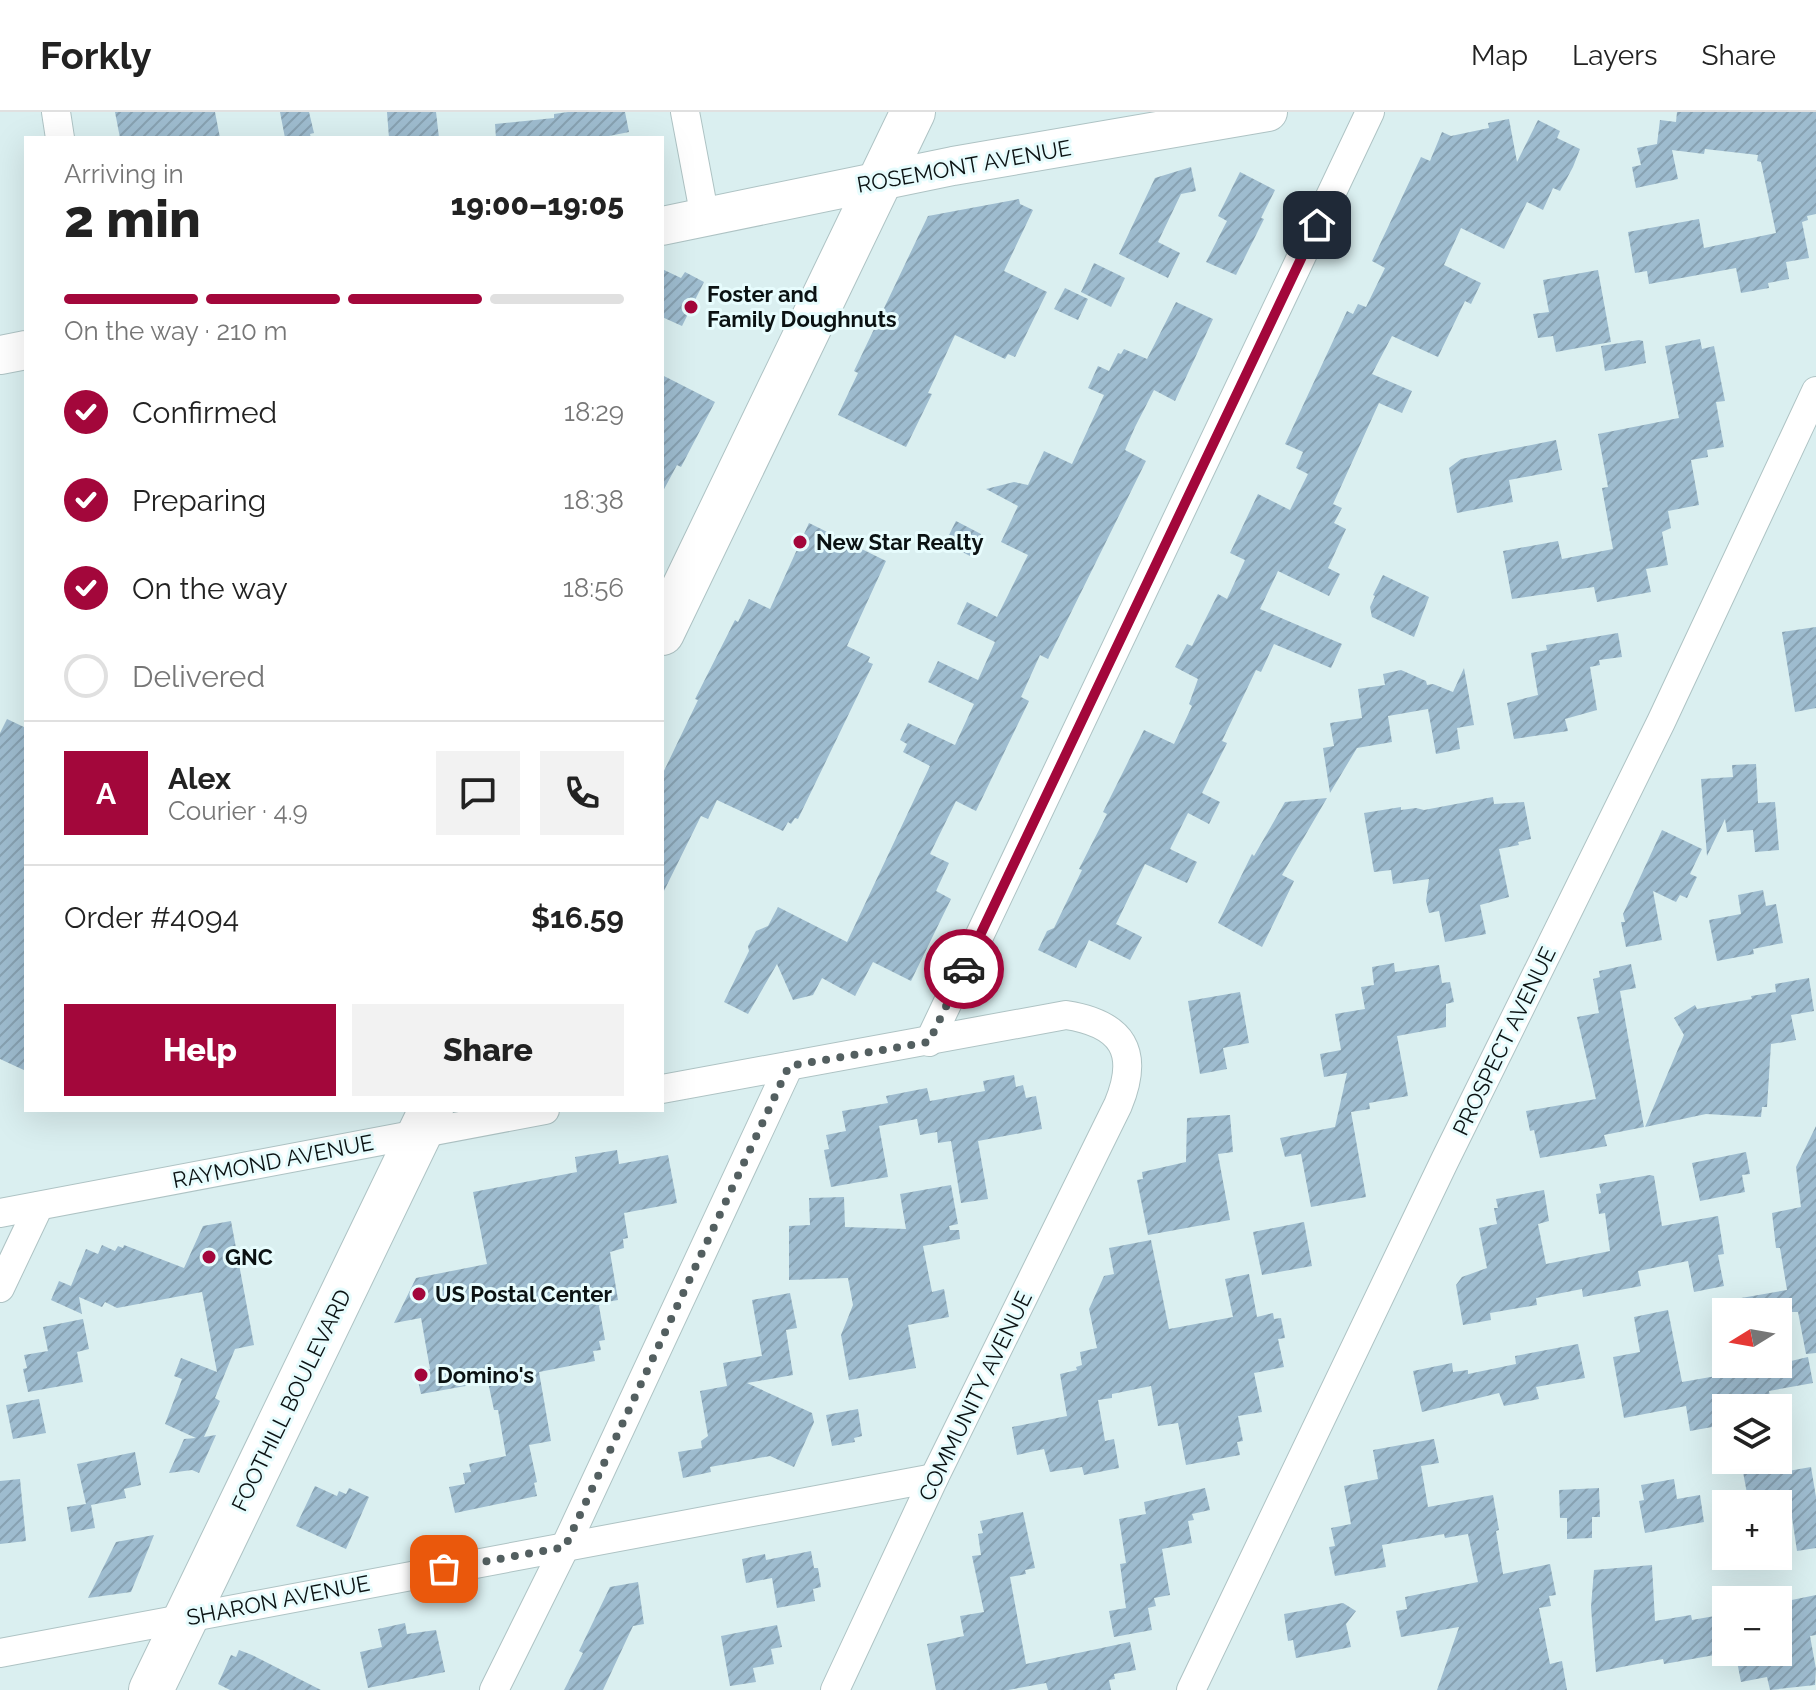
<!DOCTYPE html>
<meta charset="utf-8">
<style>
:root{--surface:#fff;--page:#f2f2f2;--text:#222;--muted:#767676;--line:#e0e0e0;--accent:#a3073b}
body{margin:0;font-family:Raleway,sans-serif;background:var(--page);color:var(--text);height:100vh;display:flex;flex-direction:column;font-size:30px;white-space:nowrap}
*{box-sizing:border-box;margin:0}
p{font-size:26px;color:var(--muted)}
.icon{flex:none;width:44px;height:44px;fill:none;stroke:currentColor;stroke-width:2;stroke-linecap:round;stroke-linejoin:round}
.map{position:relative;flex:1;overflow:hidden}
.sheet{position:absolute;left:24px;top:24px;width:640px;height:976px;display:flex;flex-direction:column;background:var(--surface);border-radius:0px;box-shadow:0 8px 32px #0002}
.sheet>*{flex:none}
.needle{width:52px;rotate:259deg}
.fabs{position:absolute;left:1712px;top:1186px;display:grid;gap:16px}
.fabs a{display:grid;place-items:center;width:80px;height:80px;border-radius:0px;background:var(--surface);box-shadow:0 8px 32px #0002;font-size:40px}
.pin{position:absolute;display:grid;place-items:center;width:68px;height:68px;color:#fff;margin:-34px;border-radius:16px;box-shadow:0 4px 12px #0006}
.courier{position:absolute;display:grid;place-items:center;width:80px;height:80px;margin:-40px;border:6px solid #a3073b;border-radius:50%;background:#fff;color:#222;box-shadow:0 2px 10px #0007}
.overview em{font-style:normal;font-weight:800}
.overview div{display:flex;flex-direction:column-reverse}
.overview{display:flex;align-items:center;justify-content:space-between;height:136px;padding:0 40px}
h1{font-size:52px;font-weight:800;line-height:60px}
.bar{display:grid;grid-template-columns:repeat(4,1fr);gap:12px 8px;align-content:center;height:96px;padding:0 40px}
.bar i{height:10px;border-radius:6px;background:var(--line)}
.bar .selected{background:var(--accent)}
.bar p{grid-column:span 4}
.line{display:flex;align-items:center;gap:20px;padding:0 40px;border-top:2px solid var(--line)}
.line div{flex:1}
.round{display:grid;place-items:center;flex:none;width:84px;height:84px;border-radius:0px;background:var(--page)}
ol{padding:0 40px;list-style:none}
li{display:flex;align-items:center;gap:24px;height:88px}
li p{margin-inline-start:auto}
li .icon{padding:8px;border-radius:50%;background:var(--accent);color:#fff;stroke-width:4}
li:last-child{color:var(--muted)}
li i{width:44px;height:44px;border:4px solid var(--line);border-radius:50%}
.primary-button{display:flex;gap:16px;margin-top:auto;padding:16px 40px}
.primary-button a{flex:1;height:92px;border-radius:0px;background:var(--accent);color:#fff;font-size:32px;font-weight:800;line-height:92px;text-align:center}
.primary-button a+a{background:var(--page);color:var(--text)}
header{display:flex;align-items:center;gap:48px;box-sizing:border-box;height:112px;padding:0 40px;background:var(--surface);border-bottom:2px solid var(--line)}
header strong{font-size:38px}
nav{display:flex;gap:44px;margin-inline-start:auto;font-size:28px}
.map>svg:first-child{display:block}
.building{fill:url(#building-hatch)}
.lines{fill:none;stroke-linecap:round;stroke-linejoin:round}
.street-casing{stroke:#aec3c4;stroke-width:30}
.secondary-casing{stroke:#aec3c4;stroke-width:40}
.primary-casing{stroke:#aec3c4;stroke-width:46}
.street{stroke:#fff;stroke-width:28}
.secondary{stroke:#fff;stroke-width:38}
.primary{stroke:#fff;stroke-width:44}
.done{stroke:#535f60;stroke-width:8;stroke-dasharray:0 14.4}
.route{stroke:#a3073b;stroke-width:10}
.poi-dot{fill:#a3073b;stroke:#e7fcfd;stroke-width:3}
.labels{text-anchor:middle;dominant-baseline:central;stroke-width:6;stroke-linejoin:round;paint-order:stroke}
.street-label{font-size:22px;fill:#0b1213;stroke:#e7fcfd}
.poi-label{font-size:22px;font-weight:bold;fill:#0b1213;stroke:#e7fcfd;text-anchor:start}
</style>
<header>
<strong>Forkly</strong>
<nav><a>Map</a><a>Layers</a><a>Share</a></nav>
</header>
<div class="map">
<svg width="1816" height="1578" viewBox="0 0 1816 1578">
<defs>
<pattern id="building-hatch" width="6" height="6" patternUnits="userSpaceOnUse" patternTransform="scale(2)"><rect width="6" height="6" fill="#9ebccf"/><path d="M-1 1l2-2M0 6l6-6M5 7l2-2" fill="none" stroke="#87a1b1"/></pattern>
</defs>
<rect width="100%" height="100%" fill="#daeff0"/>
<g class="building">
<polygon points="115,0 215,0 220,26 120,26"/>
<polygon points="280,0 309,0 314,21 310,22 311,26 285,26"/>
<polygon points="387,0 436,0 439,26 389,26"/>
<polygon points="568,0 625,0 629,20 599,26 496,26 495,12 554,6 554,2"/>
<polygon points="1677,0 1816,0 1816,102 1807,104 1808,108 1802,110 1809,146 1786,150 1789,167 1768,171 1769,176 1741,181 1736,156 1649,172 1647,159 1635,161 1628,120 1699,107 1704,136 1776,121 1761,50 1757,49 1758,43 1705,37 1704,42 1672,38 1678,67 1636,76 1632,55 1641,53 1637,36 1657,32 1660,8 1676,10"/>
<polygon points="1509,7 1517,50 1538,8 1560,19 1557,26 1580,37 1573,55 1560,79 1553,76 1543,98 1527,90 1504,137 1461,116 1444,153 1481,171 1471,192 1465,189 1438,245 1392,224 1372,262 1412,279 1402,301 1379,291 1333,392 1342,396 1334,411 1346,417 1328,456 1340,462 1329,484 1278,459 1260,497 1342,532 1331,556 1274,532 1261,560 1256,558 1222,629 1227,631 1202,681 1220,690 1209,712 1188,701 1170,737 1197,750 1187,771 1145,752 1116,812 1142,825 1130,848 1089,828 1076,856 1038,838 1047,819 1054,816 1082,758 1079,757 1107,702 1103,700 1144,618 1174,632 1192,594 1189,592 1198,567 1175,555 1187,532 1192,534 1218,482 1227,487 1245,448 1230,441 1258,382 1290,398 1308,362 1296,356 1303,340 1285,332 1347,199 1353,202 1358,192 1366,195 1385,156 1372,149 1421,45 1430,49 1442,20 1451,24 1489,16 1488,11"/>
<polygon points="1191,55 1196,79 1181,82 1158,130 1180,141 1168,166 1119,142 1155,66"/>
<polygon points="1240,60 1275,78 1261,106 1264,107 1236,163 1206,150 1227,109 1218,104"/>
<polygon points="1019,87 1020,92 1033,98 1004,159 1047,180 1015,245 1008,242 1005,247 955,223 928,281 932,282 906,335 838,303 858,261 854,259 928,104"/>
<polygon points="1094,151 1125,166 1111,195 1081,180"/>
<polygon points="662,157 681,166 685,160 704,170 682,214 662,205"/>
<polygon points="1598,158 1611,230 1556,240 1553,224 1538,226 1533,202 1549,200 1543,168"/>
<polygon points="1065,176 1088,187 1078,208 1054,197"/>
<polygon points="1176,190 1213,207 1175,289 1154,278 1135,315 1125,338 1146,349 1048,547 1040,543 1021,585 1029,589 976,699 956,689 930,742 949,751 936,779 951,787 911,869 873,850 855,884 822,866 813,883 793,888 777,852 748,902 724,890 749,839 748,834 756,819 768,814 778,795 847,830 930,654 903,640 907,632 900,628 908,611 955,633 974,592 928,570 938,549 978,568 995,530 957,512 967,490 997,505 1028,443 1001,430 1018,394 986,377 1014,370 1028,373 1044,339 1072,352 1104,283 1088,276 1098,254 1109,259 1118,241 1121,242 1124,237 1147,247"/>
<polygon points="1700,227 1702,237 1714,234 1725,289 1716,290 1724,335 1707,338 1708,345 1691,348 1699,393 1668,399 1671,416 1662,420 1668,453 1646,457 1651,480 1597,490 1594,475 1512,487 1503,439 1558,429 1562,447 1613,437 1602,376 1608,375 1598,322 1679,306 1665,234"/>
<polygon points="1639,228 1643,229 1646,251 1605,259 1601,234"/>
<polygon points="662,263 715,290 681,355 677,353 662,381"/>
<polygon points="1556,328 1562,358 1509,368 1513,390 1457,401 1449,356 1461,347"/>
<polygon points="956,409 981,422 970,444 945,431"/>
<polygon points="809,411 886,449 847,534 870,545 868,550 873,552 798,707 795,706 791,712 788,710 783,719 717,688 708,707 701,704 662,783 662,663 698,588 695,587 735,508 738,510 749,487 770,497"/>
<polygon points="1383,463 1429,485 1414,525 1372,505 1370,495 1375,484 1373,483"/>
<polygon points="1816,515 1816,596 1795,600 1782,520"/>
<polygon points="1618,521 1622,545 1599,548 1600,553 1590,555 1597,598 1565,607 1568,619 1514,627 1507,591 1538,583 1531,541 1547,538 1546,533"/>
<polygon points="1464,556 1474,613 1457,616 1460,637 1436,642 1428,597 1388,604 1392,630 1357,636 1330,681 1323,636 1334,634 1330,611 1362,606 1358,577 1385,573 1383,562 1401,558 1426,569 1427,573 1433,572 1453,580"/>
<polygon points="7,607 26,616 26,959 0,947 0,621"/>
<polygon points="1756,652 1758,691 1775,690 1779,738 1755,740 1753,718 1727,720 1725,707 1707,744 1701,667 1733,665 1732,653"/>
<polygon points="1493,685 1494,692 1524,690 1531,727 1518,730 1519,733 1499,737 1509,785 1480,793 1486,822 1445,830 1439,799 1429,801 1426,789 1429,767 1393,772 1391,758 1374,760 1364,701 1401,695 1401,698 1416,696 1424,698"/>
<polygon points="1327,686 1282,763 1294,769 1262,835 1218,811 1252,742 1254,744 1285,690"/>
<polygon points="1662,718 1702,737 1690,762 1697,765 1687,786 1680,783 1676,790 1653,779 1662,828 1626,835 1621,810 1625,810 1623,802"/>
<polygon points="1763,778 1766,794 1776,792 1783,831 1753,837 1754,842 1717,849 1709,808 1741,802 1738,783"/>
<polygon points="1394,851 1395,860 1439,853 1442,871 1450,870 1454,890 1446,892 1446,915 1397,924 1408,984 1369,991 1370,997 1351,1000 1366,1085 1311,1095 1301,1042 1285,1045 1280,1026 1335,1015 1347,961 1324,965 1320,942 1341,938 1335,902 1365,897 1361,875 1374,873 1372,855"/>
<polygon points="1631,852 1636,876 1620,879 1644,1015 1604,1023 1607,1034 1540,1046 1534,1018 1530,1019 1526,999 1596,987 1577,905 1599,901 1593,867 1600,865 1599,859"/>
<polygon points="1809,866 1814,899 1791,903 1796,928 1771,932 1767,995 1762,995 1761,1005 1706,1002 1645,1015 1684,923 1674,906 1695,893 1697,897 1752,887 1751,884 1776,880 1775,872"/>
<polygon points="1240,880 1249,931 1223,936 1227,957 1200,962 1188,889"/>
<polygon points="1014,963 1016,975 1023,973 1026,986 1036,984 1042,1017 978,1029 988,1087 961,1091 951,1029 938,1031 937,1020 920,1023 917,1007 879,1014 888,1065 831,1075 824,1038 829,1037 826,1023 846,1019 842,999 888,991 886,984 927,976 930,989 985,979 983,969"/>
<polygon points="1230,1003 1233,1040 1218,1042 1230,1108 1148,1123 1137,1068 1143,1067 1142,1060 1186,1050 1187,1006"/>
<polygon points="1816,1014 1816,1241 1806,1242 1798,1200 1724,1200 1724,1189 1787,1178 1780,1136 1776,1136 1772,1101 1801,1095 1796,1055"/>
<polygon points="617,1038 619,1052 668,1043 677,1091 624,1101 628,1126 623,1127 624,1136 610,1140 618,1188 601,1191 599,1194 605,1228 599,1229 601,1238 593,1239 595,1249 539,1260 551,1329 529,1333 537,1370 534,1371 537,1384 455,1401 449,1375 465,1372 463,1361 471,1360 469,1352 506,1344 498,1298 494,1298 488,1270 421,1282 416,1260 430,1257 421,1206 394,1211 416,1166 487,1152 473,1080 577,1060 575,1045"/>
<polygon points="1746,1040 1750,1062 1742,1063 1745,1080 1700,1089 1692,1051"/>
<polygon points="1650,1063 1654,1064 1662,1114 1718,1104 1724,1142 1718,1143 1724,1174 1694,1180 1688,1149 1638,1159 1641,1174 1583,1185 1582,1177 1536,1186 1537,1193 1490,1201 1491,1208 1463,1213 1456,1173 1462,1165 1487,1156 1479,1116 1497,1112 1494,1096 1498,1096 1496,1087 1544,1078 1549,1109 1538,1112 1546,1152 1610,1139 1605,1101 1599,1102 1596,1082 1601,1081 1599,1072"/>
<polygon points="951,1073 958,1112 949,1114 950,1118 959,1118 960,1127 923,1134 932,1180 944,1177 949,1205 908,1213 916,1256 849,1268 841,1223 853,1193 848,1166 789,1168 789,1114 810,1113 809,1086 844,1085 845,1115 906,1117 900,1082"/>
<polygon points="231,1109 254,1233 235,1237 215,1286 220,1289 204,1325 216,1323 199,1361 192,1358 169,1361 184,1327 196,1326 165,1312 182,1267 174,1264 181,1246 217,1260 202,1180 117,1196 105,1190 102,1195 79,1185 82,1202 51,1188 59,1169 71,1174 86,1137 98,1142 102,1133 115,1139 118,1134 123,1136 124,1133 184,1156 203,1114"/>
<polygon points="1304,1110 1312,1154 1262,1163 1253,1120"/>
<polygon points="1151,1128 1169,1217 1233,1205 1225,1167 1249,1162 1257,1205 1273,1201 1274,1207 1281,1206 1285,1226 1278,1227 1284,1255 1254,1261 1262,1300 1238,1304 1243,1329 1237,1330 1240,1343 1186,1353 1178,1311 1158,1314 1151,1274 1112,1282 1112,1286 1098,1288 1105,1329 1114,1327 1119,1356 1084,1363 1082,1355 1050,1360 1044,1337 1017,1343 1012,1315 1067,1304 1060,1262 1077,1258 1076,1255 1082,1253 1080,1240 1097,1236 1089,1197 1104,1164 1114,1162 1109,1136"/>
<polygon points="790,1181 797,1216 786,1218 793,1263 747,1271 812,1301 814,1310 794,1355 770,1344 710,1355 711,1360 683,1366 678,1340 702,1336 701,1329 708,1324 700,1279 727,1274 723,1251 762,1244 752,1188"/>
<polygon points="1668,1198 1682,1270 1745,1259 1744,1252 1778,1252 1808,1245 1813,1271 1769,1279 1772,1296 1720,1296 1723,1313 1690,1319 1686,1294 1624,1306 1613,1245 1640,1240 1634,1205"/>
<polygon points="83,1207 89,1237 77,1240 83,1270 28,1280 23,1257 27,1256 24,1243 48,1239 43,1215"/>
<polygon points="1578,1232 1585,1266 1536,1275 1539,1287 1504,1294 1499,1281 1422,1300 1413,1259 1452,1251 1453,1260 1468,1258 1468,1262 1516,1252 1515,1244"/>
<polygon points="39,1287 46,1321 13,1327 6,1293"/>
<polygon points="858,1297 862,1324 854,1326 855,1330 832,1334 826,1303"/>
<polygon points="1434,1327 1439,1351 1421,1354 1428,1395 1493,1383 1499,1418 1496,1419 1503,1462 1550,1452 1556,1483 1549,1484 1551,1494 1539,1496 1550,1552 1562,1549 1567,1578 1437,1578 1459,1515 1401,1525 1396,1499 1407,1497 1405,1485 1478,1470 1468,1422 1445,1426 1444,1422 1382,1433 1386,1455 1335,1464 1329,1435 1335,1434 1331,1416 1351,1412 1344,1374 1378,1367 1373,1338"/>
<polygon points="135,1340 141,1373 124,1377 126,1386 91,1393 95,1416 71,1420 67,1395 86,1392 77,1352"/>
<polygon points="1785,1349 1788,1359 1811,1355 1816,1385 1816,1436 1797,1439 1790,1392 1749,1392 1743,1360"/>
<polygon points="20,1367 26,1429 0,1432 0,1369"/>
<polygon points="1674,1367 1677,1387 1700,1383 1704,1410 1645,1421 1639,1389 1644,1388 1641,1373"/>
<polygon points="315,1374 337,1384 339,1379 346,1382 349,1376 369,1385 346,1437 296,1414"/>
<polygon points="1205,1376 1210,1398 1192,1402 1194,1408 1188,1409 1192,1431 1162,1437 1170,1483 1154,1486 1156,1494 1148,1496 1152,1518 1114,1525 1109,1499 1126,1496 1120,1452 1126,1451 1119,1407 1146,1402 1144,1390"/>
<polygon points="1599,1376 1600,1405 1592,1405 1592,1426 1567,1427 1567,1406 1560,1406 1559,1378"/>
<polygon points="1023,1400 1035,1456 1025,1458 1026,1462 1010,1465 1026,1552 1130,1530 1136,1558 1114,1562 1115,1567 1109,1568 1111,1578 1048,1578 1046,1571 1008,1578 936,1578 927,1532 964,1524 960,1504 984,1500 972,1444 981,1443 978,1422 983,1421 980,1409"/>
<polygon points="154,1423 131,1480 88,1486 116,1430"/>
<polygon points="811,1439 814,1456 818,1456 821,1475 813,1477 815,1489 777,1496 772,1466 746,1471 742,1447 765,1442 766,1448"/>
<polygon points="1652,1453 1655,1509 1691,1503 1692,1508 1726,1502 1726,1541 1664,1552 1663,1547 1596,1560 1591,1495 1594,1458"/>
<polygon points="638,1470 644,1512 633,1514 603,1578 564,1578 583,1541 579,1539 610,1475"/>
<polygon points="1816,1483 1816,1523 1810,1524 1816,1557 1815,1573 1770,1578 1767,1565 1741,1570 1736,1544 1759,1540 1792,1540 1782,1490"/>
<polygon points="1343,1491 1356,1499 1346,1512 1351,1535 1296,1546 1293,1528 1288,1529 1284,1502"/>
<polygon points="405,1511 407,1522 436,1518 445,1560 368,1576 360,1540 382,1535 378,1517"/>
<polygon points="777,1513 782,1535 771,1537 774,1552 753,1556 756,1570 730,1574 721,1524"/>
<polygon points="239,1538 252,1543 321,1578 230,1578 218,1572 231,1543 236,1545"/>
</g>
<g class="lines">
<defs>
<g id="street">
<polyline points="56,0 60,26"/>
<polyline points="685,0 705,106"/>
<polyline points="929,930 1370,0"/>
<path d="M662 977 1066 903C1123 912 1140 940 1118 993L934 1366 835 1578"/>
<polyline points="0,1101 545,998"/>
<polyline points="0,1176 39,1094"/>
<polyline points="0,1541 934,1366"/>
<polyline points="494,1578 565,1435 789,954"/>
<polyline points="1191,1578 1445,1048 1661,610 1816,279"/>
</g>
<g id="secondary">
<polyline points="662,114 953,54 1268,0"/>
<polyline points="0,243 26,238"/>
</g>
<g id="primary">
<polyline points="662,521 913,0"/>
<polyline points="151,1578 431,998"/>
</g>
</defs>
<use href="#street" class="street-casing"/>
<use href="#secondary" class="secondary-casing"/>
<use href="#primary" class="primary-casing"/>
<use href="#street" class="street"/>
<use href="#secondary" class="secondary"/>
<use href="#primary" class="primary"/>
</g>
<g class="lines">
<polyline class="done" points="444,1457 565,1435 789,954 929,930 964,857"/>
<polyline class="route" points="964,857 1317,113"/>
</g>
<g class="poi-dot">
<circle cx="691" cy="195" r="8"/>
<circle cx="800" cy="430" r="8"/>
<circle cx="209" cy="1145" r="8"/>
<circle cx="419" cy="1182" r="8"/>
<circle cx="421" cy="1263" r="8"/>
</g>
<g class="labels">
<g class="street-label">
<text transform="translate(964 54) rotate(-10)">ROSEMONT AVENUE</text>
<text transform="translate(1504 929) rotate(-64)">PROSPECT AVENUE</text>
<text transform="translate(273 1049) rotate(-11)">RAYMOND AVENUE</text>
<text transform="translate(975 1284) rotate(-64)">COMMUNITY AVENUE</text>
<text transform="translate(291 1288) rotate(-64)">FOOTHILL BOULEVARD</text>
<text transform="translate(278 1488) rotate(-11)">SHARON AVENUE</text>
</g>
<g class="poi-label">
<text x="707" y="182">Foster and<tspan x="707" dy="25">Family Doughnuts</tspan></text>
<text x="816" y="430">New Star Realty</text>
<text x="225" y="1145">GNC</text>
<text x="435" y="1182">US Postal Center</text>
<text x="437" y="1263">Domino's</text>
</g>
</g>
</svg>
<div class="fabs">
<a><svg class="needle" viewBox="-14 -14 28 28"><path d="M0-13l5 13h-10z" fill="#e53935"/><path d="M0 13l5-13h-10z" fill="#767676"/></svg></a>
<a><svg class="icon" aria-label="layers" viewBox="0 0 24 24"><path d="M12 4l9 5-9 5-9-5zM3 14l9 5 9-5"/></svg></a>
<a>+</a>
<a>−</a>
</div>
<div class="pin" style="left:444px;top:1457px;background:#ea580c"><svg class="icon" aria-label="bag" viewBox="0 0 24 24"><path d="M5 8h14l-1 12H6zM9 8a3 3 0 0 1 6 0"/></svg></div>
<div class="pin" style="left:1317px;top:113px;background:#1f2937"><svg class="icon" aria-label="home" viewBox="0 0 24 24"><path d="M3 11l9-7 9 7M6 9v11h12V9"/></svg></div>
<div class="courier" style="left:964px;top:857px"><svg class="icon" aria-label="car" viewBox="0 0 24 24"><path d="M5 17H2v-5l4-1 3-4h7l3 4 3 1v5h-3M9 17h6M6 11h13"/><circle cx="7" cy="17" r="2"/><circle cx="17" cy="17" r="2"/></svg></div>
<section class="sheet">
<div class="overview"><div><h1>2 min</h1><p>Arriving in</p></div><em>19:00–19:05</em></div>
<div class="bar"><i class="selected"></i><i class="selected"></i><i class="selected"></i><i></i><p>On the way · 210 m</p></div>
<ol>
<li><svg class="icon" aria-label="check" viewBox="0 0 24 24"><path d="M5 12l5 5 9-10"/></svg>Confirmed<p>18:29</p></li>
<li><svg class="icon" aria-label="check" viewBox="0 0 24 24"><path d="M5 12l5 5 9-10"/></svg>Preparing<p>18:38</p></li>
<li><svg class="icon" aria-label="check" viewBox="0 0 24 24"><path d="M5 12l5 5 9-10"/></svg>On the way<p>18:56</p></li>
<li><i></i>Delivered</li>
</ol>
<div class="line" style="height:144px"><b class="round" style="background:var(--accent);color:#fff">A</b><div><b>Alex</b><p>Courier · 4.9</p></div><a class="round"><svg class="icon" aria-label="chat" viewBox="0 0 24 24"><path d="M4 5h16v11H9l-5 4z"/></svg></a><a class="round"><svg class="icon" aria-label="phone" viewBox="0 0 24 24"><path d="M5 4h4l2 5-3 2q2 4 5 5l2-3 5 2v4C11 20 4 13 5 4z"/></svg></a></div>
<div class="line" style="height:104px"><div>Order #4094</div><b>$16.59</b></div>
<div class="primary-button"><a>Help</a><a>Share</a></div>
</section>
</div>
